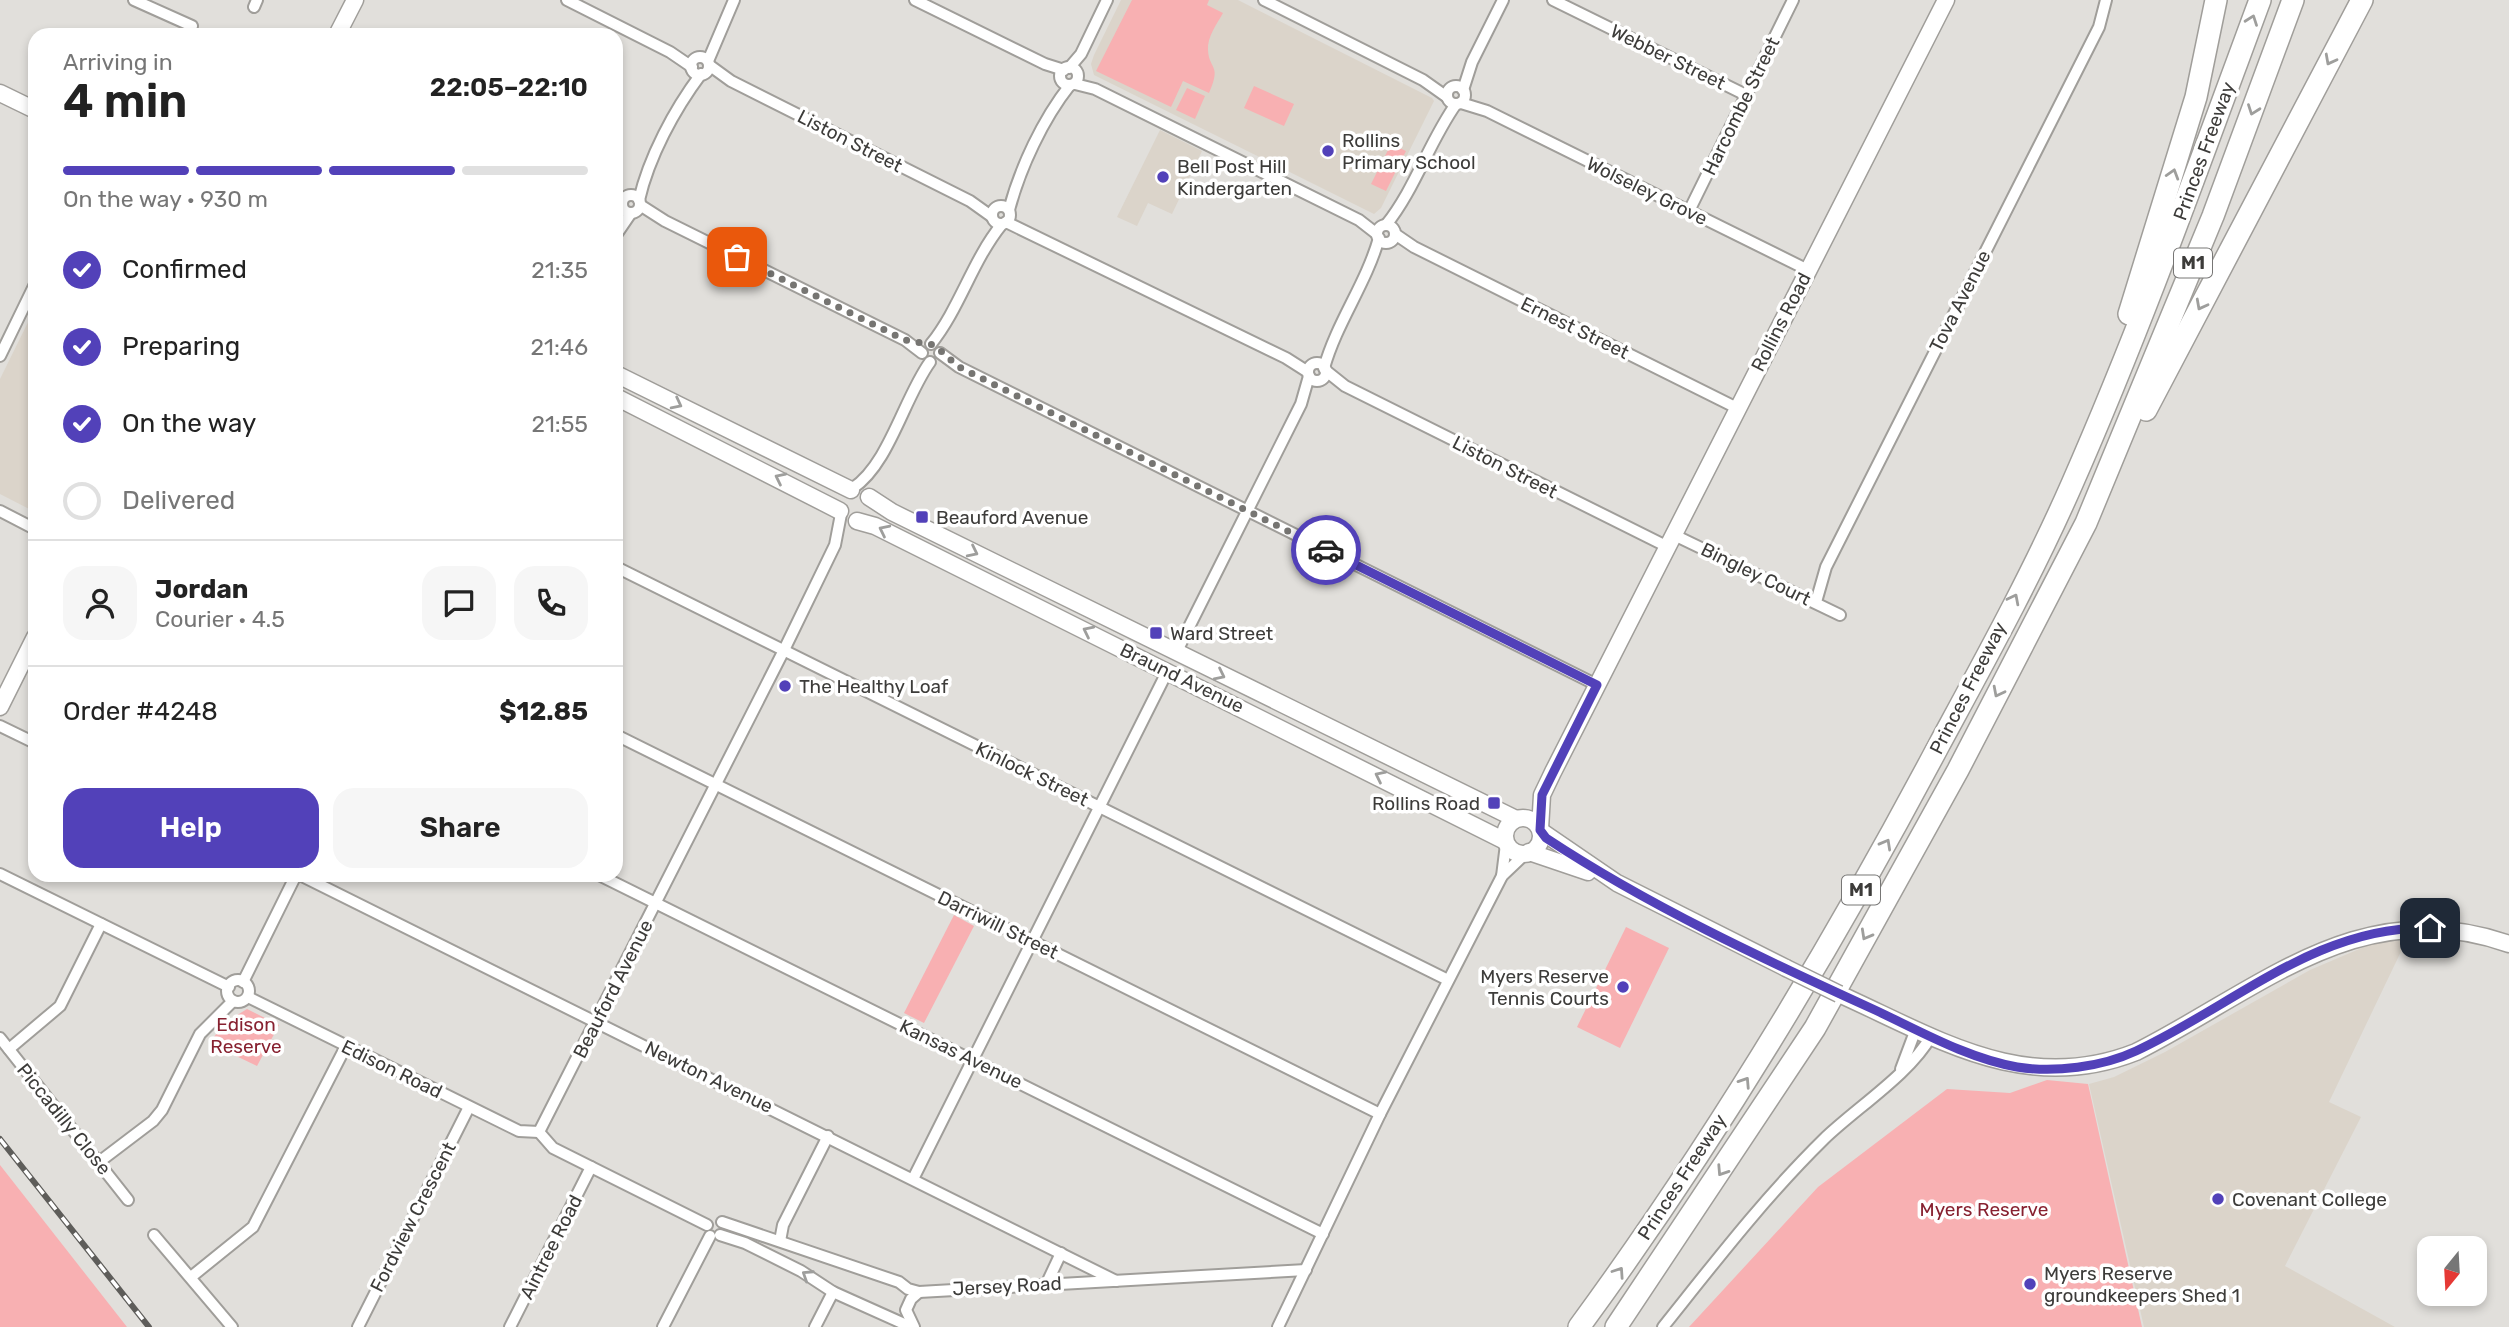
<!DOCTYPE html>
<meta charset="utf-8">
<style>
:root{--surface:#fff;--page:#f6f6f6;--text:#222;--muted:#767676;--line:#e0e0e0;--accent:#5241b9}
body{margin:0;font-family:Rubik,sans-serif;background:var(--page);color:var(--text);height:100vh;display:flex;flex-direction:column;font-size:26px;white-space:nowrap}
*{box-sizing:border-box;margin:0}
p{font-size:23px;color:var(--muted)}
.icon{flex:none;width:38px;height:38px;fill:none;stroke:currentColor;stroke-width:2;stroke-linecap:round;stroke-linejoin:round}
.map{position:relative;flex:1;overflow:hidden}
.sheet{position:absolute;left:28px;top:28px;width:595px;height:854px;display:flex;flex-direction:column;background:var(--surface);border-radius:21px;box-shadow:0 4px 10px #0003}
.sheet>*{flex:none}
.needle{width:46px;rotate:198deg}
.controls{position:absolute;left:2417px;top:1236px;display:grid;gap:14px}
.controls a{display:grid;place-items:center;width:70px;height:70px;border-radius:14px;background:var(--surface);box-shadow:0 4px 10px #0003;font-size:35px}
.pin{position:absolute;display:grid;place-items:center;width:60px;height:60px;color:#fff;margin:-30px;border-radius:14px;box-shadow:0 4px 10px #0006}
.courier{position:absolute;display:grid;place-items:center;width:70px;height:70px;margin:-35px;border:5px solid #5241b9;border-radius:50%;background:#fff;color:#222;box-shadow:0 2px 9px #0007}
.overview em{font-style:normal;font-weight:600}
.overview div{display:flex;flex-direction:column-reverse}
.overview{display:flex;align-items:center;justify-content:space-between;height:119px;padding:0 35px}
h1{font-size:46px;font-weight:600;line-height:52px}
.bar{display:grid;grid-template-columns:repeat(4,1fr);gap:10px 7px;align-content:center;height:84px;padding:0 35px}
.bar i{height:9px;border-radius:5px;background:var(--line)}
.bar .active{background:var(--accent)}
.bar p{grid-column:span 4}
.line{display:flex;align-items:center;gap:18px;padding:0 35px;border-top:2px solid var(--line)}
.line div{flex:1}
.round{display:grid;place-items:center;flex:none;width:74px;height:74px;border-radius:21px;background:var(--page)}
ol{padding:0 35px;list-style:none}
li{display:flex;align-items:center;gap:21px;height:77px}
li p{margin-inline-start:auto}
li .icon{padding:7px;border-radius:50%;background:var(--accent);color:#fff;stroke-width:4}
li:last-child{color:var(--muted)}
li i{width:38px;height:38px;border:4px solid var(--line);border-radius:50%}
.button{display:flex;gap:14px;margin-top:auto;padding:14px 35px}
.button a{flex:1;height:80px;border-radius:21px;background:var(--accent);color:#fff;font-size:28px;font-weight:600;line-height:80px;text-align:center}
.button a+a{background:var(--page);color:var(--text)}
.map>svg:first-child{display:block}
.built{fill:#dbd4ca}
.green{fill:#f8b0b2}
.lines{fill:none;stroke-linecap:round;stroke-linejoin:round}
.street-casing{stroke:#a09e9a;stroke-width:14}
.secondary-casing{stroke:#a09e9a;stroke-width:19}
.highway-casing{stroke:#a09e9a;stroke-width:24}
.street{stroke:#fff;stroke-width:10}
.secondary{stroke:#fff;stroke-width:16}
.highway{stroke:#fff;stroke-width:21}
.rail-casing{stroke:#5e5d5a;stroke-width:6}
.rail{stroke:#fff;stroke-width:3.5;stroke-dasharray:10;stroke-linecap:butt}
.secondary-bridge-casing{stroke:#a09e9a;stroke-width:19;stroke-linecap:butt}
.secondary-bridge{stroke:#fff;stroke-width:16}
.oneway{stroke:#9e9e9c}
.done{stroke:#767572;stroke-width:7;stroke-dasharray:0 12.6}
.route{stroke:#5241b9;stroke-width:9}
.poi-dot{fill:#5241b9;stroke:#fff;stroke-width:2.5}
.labels{text-anchor:middle;dominant-baseline:central;stroke-width:7;stroke-linejoin:round;paint-order:stroke}
.shield{fill:#fff;stroke:#777675;stroke-width:2}
.shield-label{font-size:18px;font-weight:bold;fill:#3d3c3a}
.street-label{font-size:19px;fill:#3d3c3a;stroke:#fff}
.poi-label{font-size:19px;fill:#3d3c3a;stroke:#fff;text-anchor:start}
.park-label{font-size:19px;fill:#872130;stroke:#fff}
</style>
<div class="map">
<svg width="2509" height="1327" viewBox="0 0 2509 1327">
<rect width="100%" height="100%" fill="#e1dfdb"/>
<g class="built">
<polygon points="1121,0 1238,0 1432,98 1434,101 1381,208 1374,214 1094,75 1091,64 1094,55"/>
<polygon points="1160,130 1202,151 1172,214 1148,203 1137,226 1117,217"/>
<polygon points="35,308 35,512 0,494 0,379"/>
<polygon points="2407,939 2329,1102 2361,1117 2285,1266 2395,1327 2144,1327 2089,1084 2114,1077 2165,1052 2310,970 2371,944"/>
</g>
<g class="green">
<path d="M1132 0H1209L1207 5 1223 13C1217 24 1207 37 1208 50 1209 70 1222 64 1209 93L1183 81 1171 107 1096 71Z"/>
<polygon points="1254,86 1294,104 1284,126 1244,108"/>
<polygon points="1187,88 1205,96 1195,119 1176,110"/>
<polygon points="1391,144 1406,151 1386,191 1371,184"/>
<polygon points="954,915 974,926 924,1023 904,1013"/>
<polygon points="1626,927 1669,948 1620,1048 1577,1027"/>
<polygon points="247,1009 279,1025 257,1066 209,1043 226,1022"/>
<polygon points="2047,1080 2088,1084 2142,1327 1689,1327 1818,1187 1947,1089 2010,1093"/>
<polygon points="0,1165 127,1327 0,1327"/>
</g>
<g class="lines">
<defs>
<g id="street">
<polyline points="134,0 192,26"/>
<polyline points="567,0 670,52 692,67"/>
<polyline points="915,0 1045,64 1064,70"/>
<polyline points="1264,0 1423,80 1447,97"/>
<polyline points="1553,0 1746,95"/>
<polyline points="254,7 257,0"/>
<circle cx="700" cy="66" r="9"/>
<polyline points="708,61 734,0"/>
<polyline points="709,65 731,81 970,201 991,216"/>
<circle cx="1069" cy="76" r="9"/>
<polyline points="1069,68 1081,54 1107,0"/>
<polyline points="1075,84 1095,89 1359,220 1377,234"/>
<circle cx="1456" cy="95" r="9"/>
<polyline points="1463,90 1472,62 1503,0"/>
<polyline points="1461,103 1487,111 1808,270"/>
<circle cx="631" cy="204" r="9"/>
<path d="M639 200C649 157 674 110 701 74"/>
<polyline points="640,205 665,221 905,340 922,353"/>
<circle cx="1001" cy="215" r="9"/>
<path d="M1009 210C1020 168 1043 119 1070 85"/>
<polyline points="1689,211 1793,0"/>
<polyline points="1006,222 1286,358 1308,372"/>
<path d="M1386 225C1415 189 1429 142 1456 104"/>
<circle cx="1386" cy="234" r="9"/>
<polyline points="1395,234 1414,247 1737,408"/>
<polyline points="616,235 631,213"/>
<path d="M931 344C960 308 972 261 1002 224"/>
<polyline points="940,353 959,367 1597,685"/>
<polyline points="0,356 35,284"/>
<circle cx="1317" cy="372" r="9"/>
<path d="M1324 368C1337 322 1366 284 1379 238"/>
<polyline points="1325,370 1345,386 1666,546"/>
<path d="M853 488C889 464 904 398 930 362"/>
<polyline points="0,511 35,529"/>
<polyline points="1672,534 1840,615"/>
<polyline points="616,567 1448,980"/>
<polyline points="1816,602 1826,567 2099,27 2106,0"/>
<polyline points="1176,653 1301,404 1309,376"/>
<polyline points="0,726 35,743"/>
<polyline points="616,735 1380,1114"/>
<polyline points="0,874 229,987"/>
<polyline points="300,875 1116,1281"/>
<polyline points="599,875 1323,1234"/>
<polyline points="1502,876 1506,844"/>
<circle cx="238" cy="991" r="11"/>
<polyline points="243,982 296,875"/>
<polyline points="248,997 519,1131 539,1132"/>
<polyline points="0,1038 128,1200"/>
<polyline points="9,1049 60,1006 101,924"/>
<polyline points="1901,1069 1916,1029"/>
<polyline points="99,1162 153,1121 162,1110 200,1034 233,1001"/>
<polyline points="913,1179 1168,670"/>
<polyline points="722,1222 899,1282 908,1289 919,1292 1306,1270"/>
<polyline points="707,1225 553,1148 539,1132 784,650 835,545 841,514"/>
<polyline points="154,1235 232,1327"/>
<polyline points="720,1235 745,1243 801,1271 833,1292 911,1327"/>
<polyline points="780,1241 783,1225 828,1136"/>
<polyline points="191,1277 253,1227 346,1046"/>
<polyline points="1046,1285 1061,1253"/>
<polyline points="358,1327 469,1107"/>
<polyline points="510,1327 591,1167"/>
<polyline points="663,1327 710,1236"/>
<polyline points="815,1327 833,1292"/>
<polyline points="914,1327 906,1310 911,1299 919,1292"/>
<polyline points="1278,1327 1380,1114 1502,876 1526,853"/>
<path d="M1663 1327C1715 1262 1764 1198 1824 1139 1856 1108 1910 1074 1931 1036"/>
</g>
<g id="secondary">
<polyline points="337,35 355,0"/>
<polyline points="0,93 35,110"/>
<polyline points="616,374 851,490"/>
<polyline points="616,397 840,511"/>
<polyline points="869,497 892,512 1516,819"/>
<polyline points="857,521 875,526 1505,841"/>
<polyline points="0,707 35,637"/>
<circle cx="1523" cy="836" r="18"/>
<polyline points="1540,829 1542,795 1553,772 1946,0"/>
<polyline points="1541,831 1617,883 1786,968"/>
<polyline points="1529,852 1588,872"/>
<path d="M1839 994C1937 1038 2025 1096 2136 1052 2259 990 2362 891 2509 944"/>
</g>
<g id="highway">
<polyline points="2129,314 2196,97 2216,0"/>
<polyline points="2146,410 2362,0"/>
<path d="M1579 1327C1714 1143 1832 947 1939 745 1985 660 2033 573 2072 484 2142 325 2200 162 2260 0"/>
<polyline points="1616,1327 1815,1028 1958,770 2086,523 2213,216 2293,0"/>
</g>
</defs>
<use href="#street" class="street-casing"/>
<use href="#secondary" class="secondary-casing"/>
<use href="#highway" class="highway-casing"/>
<use href="#street" class="street"/>
<use href="#secondary" class="secondary"/>
<use href="#highway" class="highway"/>
<defs>
<polyline id="rail" points="0,1139 149,1327"/>
</defs>
<use href="#rail" class="rail-casing"/>
<use href="#rail" class="rail"/>
<defs>
<polyline id="secondary-bridge" points="1786,968 1839,994"/>
</defs>
<use href="#secondary-bridge" class="secondary-bridge-casing"/>
<use href="#secondary-bridge" class="secondary-bridge"/>
</g>
<defs><path id="oneway-chevron" d="M-2-3.5L2.5 0L-2 3.5" fill="none" stroke-width="1.6" stroke-linecap="round" stroke-linejoin="round" transform="scale(1.75)"/></defs>
<g class="oneway">
<use href="#oneway-chevron" transform="translate(2252 20) rotate(-70)"/>
<use href="#oneway-chevron" transform="translate(2330 60) rotate(118)"/>
<use href="#oneway-chevron" transform="translate(2253 110) rotate(110)"/>
<use href="#oneway-chevron" transform="translate(2173 174) rotate(-73)"/>
<use href="#oneway-chevron" transform="translate(2201 305) rotate(118)"/>
<use href="#oneway-chevron" transform="translate(677 404) rotate(27)"/>
<use href="#oneway-chevron" transform="translate(780 478) rotate(-154)"/>
<use href="#oneway-chevron" transform="translate(884 530) rotate(-154)"/>
<use href="#oneway-chevron" transform="translate(973 552) rotate(26)"/>
<use href="#oneway-chevron" transform="translate(2014 599) rotate(-63)"/>
<use href="#oneway-chevron" transform="translate(1088 631) rotate(-154)"/>
<use href="#oneway-chevron" transform="translate(1220 675) rotate(26)"/>
<use href="#oneway-chevron" transform="translate(1998 692) rotate(117)"/>
<use href="#oneway-chevron" transform="translate(1380 776) rotate(-154)"/>
<use href="#oneway-chevron" transform="translate(1886 844) rotate(-61)"/>
<use href="#oneway-chevron" transform="translate(1866 935) rotate(119)"/>
<use href="#oneway-chevron" transform="translate(1745 1082) rotate(-57)"/>
<use href="#oneway-chevron" transform="translate(1722 1171) rotate(123)"/>
<use href="#oneway-chevron" transform="translate(1619 1272) rotate(-56)"/>
<use href="#oneway-chevron" transform="translate(807 1275) rotate(-147)"/>
</g>
<g class="lines">
<polyline class="done" points="737,257 905,340 934,345 959,367 1326,550"/>
<path class="route" d="M1326 550 1597 685 1542 795 1540 830 1546 838C1649 906 1763 959 1875 1010 1920 1031 1967 1058 2017 1067 2054 1073 2102 1067 2136 1051 2233 1006 2318 925 2430 928"/>
</g>
<g class="poi-dot">
<circle cx="1328" cy="151" r="7"/>
<circle cx="1163" cy="177" r="7"/>
<rect x="915" y="510" width="14" height="14" rx="3.5"/>
<rect x="1149" y="626" width="14" height="14" rx="3.5"/>
<circle cx="785" cy="686" r="7"/>
<rect x="1487" y="796" width="14" height="14" rx="3.5"/>
<circle cx="1623" cy="987" r="7"/>
<circle cx="2218" cy="1199" r="7"/>
<circle cx="2030" cy="1284" r="7"/>
</g>
<g class="labels">
<g class="shield">
<rect x="2174" y="248.5" width="38" height="29" rx="5"/>
<rect x="1842" y="875.5" width="38" height="29" rx="5"/>
</g>
<g class="shield-label">
<text x="2193" y="263">M1</text>
<text x="1861" y="890">M1</text>
</g>
<g class="street-label">
<text transform="translate(1668 57) rotate(26)">Webber Street</text>
<text transform="translate(1741 106) rotate(-64)">Harcombe Street</text>
<text transform="translate(850 141) rotate(27)">Liston Street</text>
<text transform="translate(2204 151) rotate(-70)">Princes Freeway</text>
<text transform="translate(1647 191) rotate(26)">Wolseley Grove</text>
<text transform="translate(1960 301) rotate(-63)">Tova Avenue</text>
<text transform="translate(1781 322) rotate(-63)">Rollins Road</text>
<text transform="translate(1575 328) rotate(26)">Ernest Street</text>
<text transform="translate(1505 467) rotate(27)">Liston Street</text>
<text transform="translate(1756 574) rotate(26)">Bingley Court</text>
<text transform="translate(1182 678) rotate(26)">Braund Avenue</text>
<text transform="translate(1968 688) rotate(-63)">Princes Freeway</text>
<text transform="translate(1032 774) rotate(26)">Kinlock Street</text>
<text transform="translate(998 925) rotate(26)">Darriwill Street</text>
<text transform="translate(613 989) rotate(-63)">Beauford Avenue</text>
<text transform="translate(961 1054) rotate(26)">Kansas Avenue</text>
<text transform="translate(392 1069) rotate(26)">Edison Road</text>
<text transform="translate(709 1077) rotate(26)">Newton Avenue</text>
<text transform="translate(64 1119) rotate(51)">Piccadilly Close</text>
<text transform="translate(1682 1177) rotate(-57)">Princes Freeway</text>
<text transform="translate(413 1217) rotate(-63)">Fordview Crescent</text>
<text transform="translate(551 1247) rotate(-63)">Aintree Road</text>
<text transform="translate(1007 1286) rotate(-3)">Jersey Road</text>
</g>
<g class="poi-label">
<text x="1342" y="140">Rollins<tspan x="1342" dy="22">Primary School</tspan></text>
<text x="1177" y="166">Bell Post Hill<tspan x="1177" dy="22">Kindergarten</tspan></text>
<text x="936" y="517">Beauford Avenue</text>
<text x="1170" y="633">Ward Street</text>
<text x="799" y="686">The Healthy Loaf</text>
<text x="1480" y="803" text-anchor="end">Rollins Road</text>
<text x="1609" y="976" text-anchor="end">Myers Reserve<tspan x="1609" dy="22">Tennis Courts</tspan></text>
<text x="2232" y="1199">Covenant College</text>
<text x="2044" y="1273">Myers Reserve<tspan x="2044" dy="22">groundkeepers Shed 1</tspan></text>
</g>
<g class="park-label">
<text x="246" y="1024">Edison<tspan x="246" dy="22">Reserve</tspan></text>
<text x="1984" y="1209">Myers Reserve</text>
</g>
</g>
</svg>
<div class="controls">
<a><svg class="needle" viewBox="-14 -14 28 28"><path d="M0-13l5 13h-10z" fill="#e53935"/><path d="M0 13l5-13h-10z" fill="#767676"/></svg></a>
</div>
<div class="pin" style="left:737px;top:257px;background:#ea580c"><svg class="icon" aria-label="bag" viewBox="0 0 24 24"><path d="M5 8h14l-1 12H6zM9 8a3 3 0 0 1 6 0"/></svg></div>
<div class="pin" style="left:2430px;top:928px;background:#1f2937"><svg class="icon" aria-label="home" viewBox="0 0 24 24"><path d="M3 11l9-7 9 7M6 9v11h12V9"/></svg></div>
<div class="courier" style="left:1326px;top:550px"><svg class="icon" aria-label="car" viewBox="0 0 24 24"><path d="M5 17H2v-5l4-1 3-4h7l3 4 3 1v5h-3M9 17h6M6 11h13"/><circle cx="7" cy="17" r="2"/><circle cx="17" cy="17" r="2"/></svg></div>
<section class="sheet">
<div class="overview"><div><h1>4 min</h1><p>Arriving in</p></div><em>22:05–22:10</em></div>
<div class="bar"><i class="active"></i><i class="active"></i><i class="active"></i><i></i><p>On the way · 930 m</p></div>
<ol>
<li><svg class="icon" aria-label="check" viewBox="0 0 24 24"><path d="M5 12l5 5 9-10"/></svg>Confirmed<p>21:35</p></li>
<li><svg class="icon" aria-label="check" viewBox="0 0 24 24"><path d="M5 12l5 5 9-10"/></svg>Preparing<p>21:46</p></li>
<li><svg class="icon" aria-label="check" viewBox="0 0 24 24"><path d="M5 12l5 5 9-10"/></svg>On the way<p>21:55</p></li>
<li><i></i>Delivered</li>
</ol>
<div class="line" style="height:126px"><a class="round"><svg class="icon" aria-label="person" viewBox="0 0 24 24"><circle cx="12" cy="8" r="4"/><path d="M4 21q1-7 8-7t8 7"/></svg></a><div><b>Jordan</b><p>Courier · 4.5</p></div><a class="round"><svg class="icon" aria-label="chat" viewBox="0 0 24 24"><path d="M4 5h16v11H9l-5 4z"/></svg></a><a class="round"><svg class="icon" aria-label="phone" viewBox="0 0 24 24"><path d="M5 4h4l2 5-3 2q2 4 5 5l2-3 5 2v4C11 20 4 13 5 4z"/></svg></a></div>
<div class="line" style="height:91px"><div>Order #4248</div><b>$12.85</b></div>
<div class="button"><a>Help</a><a>Share</a></div>
</section>
</div>
